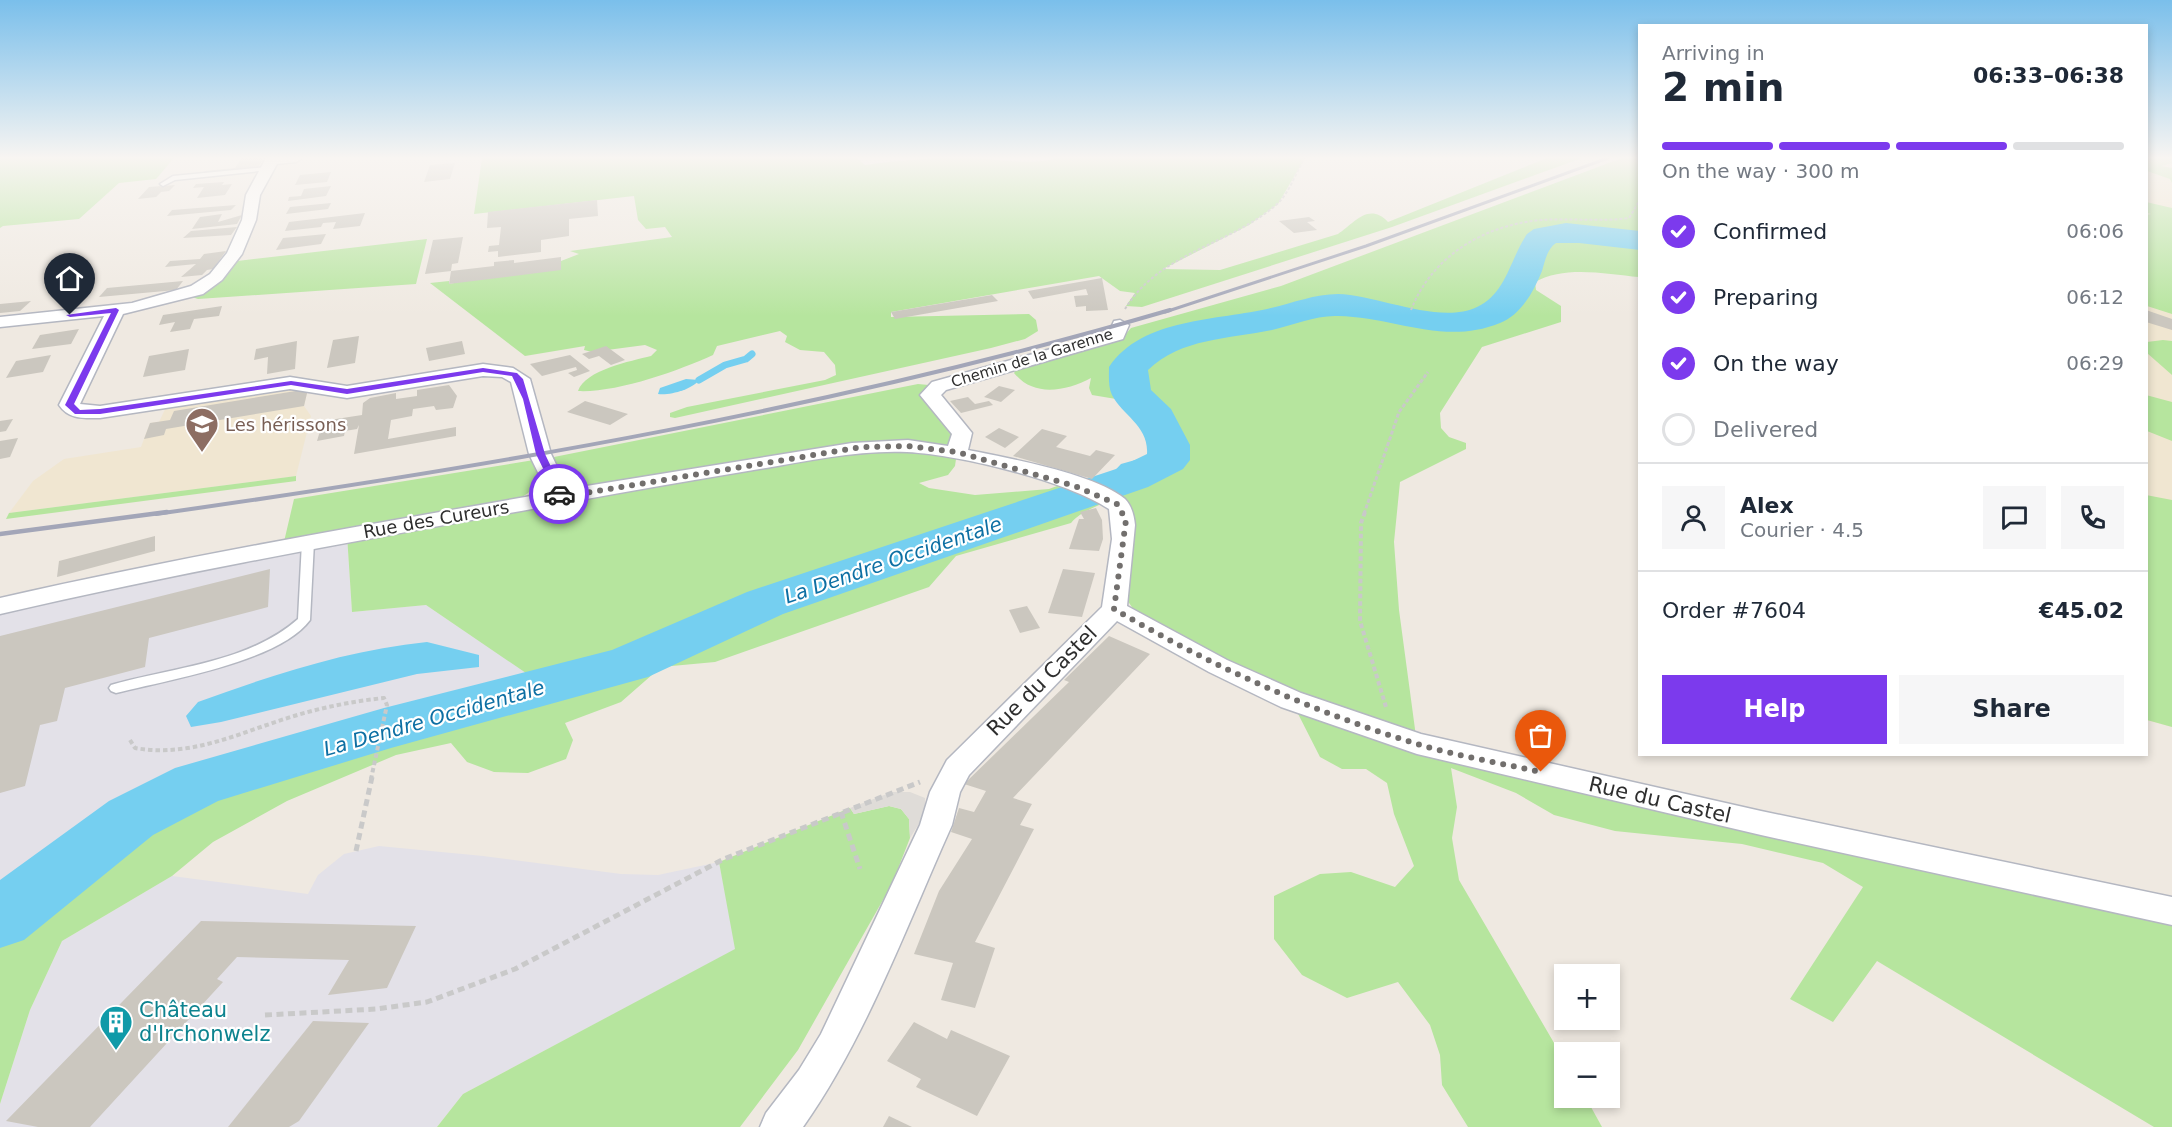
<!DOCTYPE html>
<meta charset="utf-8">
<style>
:root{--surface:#fff;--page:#f6f6f7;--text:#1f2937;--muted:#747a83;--line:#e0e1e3;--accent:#7c3aed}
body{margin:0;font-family:"DejaVu Sans",sans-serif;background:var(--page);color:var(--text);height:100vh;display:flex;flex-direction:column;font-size:22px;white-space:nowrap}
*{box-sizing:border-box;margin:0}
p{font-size:20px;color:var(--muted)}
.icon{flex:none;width:33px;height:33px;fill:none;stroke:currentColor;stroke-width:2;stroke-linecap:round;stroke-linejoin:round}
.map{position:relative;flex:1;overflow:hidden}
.panel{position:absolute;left:1638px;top:24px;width:510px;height:732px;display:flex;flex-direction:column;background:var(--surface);border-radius:0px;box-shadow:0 3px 9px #0003}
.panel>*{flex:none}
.controls{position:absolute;left:1554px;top:964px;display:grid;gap:12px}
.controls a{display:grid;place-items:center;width:66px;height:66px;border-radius:0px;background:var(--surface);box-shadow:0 3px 9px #0003;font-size:30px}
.pin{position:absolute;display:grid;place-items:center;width:51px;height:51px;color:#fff;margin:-62px -26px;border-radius:50% 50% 50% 0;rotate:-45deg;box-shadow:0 0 6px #0007}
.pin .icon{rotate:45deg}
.courier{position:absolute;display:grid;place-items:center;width:60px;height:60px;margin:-30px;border:4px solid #7c3aed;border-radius:50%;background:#fff;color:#222;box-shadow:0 2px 8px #0007}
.overview em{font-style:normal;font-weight:700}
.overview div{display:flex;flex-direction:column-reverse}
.overview{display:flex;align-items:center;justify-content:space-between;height:102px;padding:0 24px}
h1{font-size:39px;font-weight:700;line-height:45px}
.bar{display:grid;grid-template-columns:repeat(4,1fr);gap:9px 6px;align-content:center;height:72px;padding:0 24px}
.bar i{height:8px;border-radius:4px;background:var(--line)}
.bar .current{background:var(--accent)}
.bar p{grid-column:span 4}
.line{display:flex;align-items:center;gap:15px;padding:0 24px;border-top:2px solid var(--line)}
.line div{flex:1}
.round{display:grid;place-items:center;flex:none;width:63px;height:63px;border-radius:0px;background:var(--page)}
ol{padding:0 24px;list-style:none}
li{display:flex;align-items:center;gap:18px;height:66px}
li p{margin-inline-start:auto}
li .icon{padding:6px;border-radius:50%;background:var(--accent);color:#fff;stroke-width:4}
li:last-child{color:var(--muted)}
li i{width:33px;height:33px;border:3px solid var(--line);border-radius:50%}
.button{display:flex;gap:12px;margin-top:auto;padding:12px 24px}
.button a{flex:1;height:69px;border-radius:0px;background:var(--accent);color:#fff;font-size:24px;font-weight:700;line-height:69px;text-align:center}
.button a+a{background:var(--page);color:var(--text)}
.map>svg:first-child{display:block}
.industrial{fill:#e3e1e8}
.education{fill:#f0e6d1}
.green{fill:#b6e59e}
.plaza{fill:#dfdcd8}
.water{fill:#75cff0}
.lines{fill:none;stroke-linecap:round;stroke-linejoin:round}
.stream{stroke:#75cff0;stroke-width:7}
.river{fill:#75cff0;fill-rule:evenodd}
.building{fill:#cbc7bf}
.service-casing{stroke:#b4b7c1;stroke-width:3}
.minor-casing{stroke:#b4b7c1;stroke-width:3}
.path-far3{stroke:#c9c9c9;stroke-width:2;stroke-dasharray:3 2;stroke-linecap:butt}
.path-far2{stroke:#c9c9c9;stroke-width:3;stroke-dasharray:4 2;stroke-linecap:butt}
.path-far1{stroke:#c9c9c9;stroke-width:4;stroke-dasharray:4.5 3;stroke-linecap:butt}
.path{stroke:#c9c9c9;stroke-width:5;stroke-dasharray:7 4.5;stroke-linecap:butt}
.service{fill:#fff;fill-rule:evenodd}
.minor{fill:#fff;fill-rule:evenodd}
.rail-far2{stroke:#a3a6b8;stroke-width:3}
.rail-far1{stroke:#a3a6b8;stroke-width:4}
.rail{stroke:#a3a6b8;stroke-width:4.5}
.route{fill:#7c3aed}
.done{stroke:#726f6d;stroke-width:6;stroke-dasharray:0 10.8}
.labels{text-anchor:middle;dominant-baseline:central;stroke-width:4.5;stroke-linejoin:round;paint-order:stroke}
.far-street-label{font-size:15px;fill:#2e2e2e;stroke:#fff}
.education-label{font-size:18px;fill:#785e54;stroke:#fff;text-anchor:start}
.street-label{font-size:18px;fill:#2e2e2e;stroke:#fff}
.water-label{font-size:20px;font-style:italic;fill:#0d6fa3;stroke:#fff}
.near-street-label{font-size:21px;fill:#2e2e2e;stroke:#fff}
.near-culture-label{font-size:21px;fill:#0d838f;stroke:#fff;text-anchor:start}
</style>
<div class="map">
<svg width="2172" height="1127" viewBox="0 0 2172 1127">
<rect width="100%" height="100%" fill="#efe9e1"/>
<g class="industrial">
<polygon points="347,535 352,612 426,605 546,686 384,729 197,784 131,818 0,919 0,606"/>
<polygon points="379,846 483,856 621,874 658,875 719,862 736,949 463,1094 437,1127 0,1127 0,1104 30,1010 62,941 172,876 308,894 318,875 344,854"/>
</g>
<g class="education">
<polygon points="2146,158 2172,158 2172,727 2146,720"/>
<polygon points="271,385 308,389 304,406 311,416 296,476 9,513 33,481 64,459 141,447 150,423 159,422 169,401"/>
</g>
<g class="green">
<polygon points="0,158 174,158 156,179 119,183 79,219 3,226 0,228"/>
<path d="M482 158H857L865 165C901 160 936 157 973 158 1001 159 1029 166 1057 158H1305L1278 204 1249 225 1163 269 1220 270 1338 234C1353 225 1368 201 1388 222L1547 158H1582L1392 227 1142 307 1126 306 1135 293 1120 291 1099 276 891 312V317L1029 314 1036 320 1038 331 1025 339 991 348 675 418 670 417V413L687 407 825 380 836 375 835 365 824 352 800 350 785 342 787 336 780 331 717 346 713 355C678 371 616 393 578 391 585 370 631 361 651 356L657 350 645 345 592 352 584 350 585 346 525 356 430 283 449 281V284L561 261 579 254 570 251 672 237 665 227 646 229 638 220 634 196 474 214Z"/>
<path d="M1622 158H1639V277C1607 274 1564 265 1535 282L1536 290 1561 306V322L1482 347 1440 413 1441 428 1449 437 1466 443V449L1400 482 1394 542 1399 610 1417 744 2172 911V1127H2154L1877 961 1833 1022 1790 999 1863 887 1823 863 1742 844 1615 831 1554 815 1516 793 1451 768 1457 807 1452 838 1459 880 1564 1060V1098H1586L1602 1127H1468L1442 1085 1440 1055 1430 1025 1398 982 1347 998 1302 975 1274 939V896L1320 874 1351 872 1395 887 1414 866 1394 814 1387 783 1366 769H1342L1320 757 1291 700 1138 616 1125 597 1110 499C1096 508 1082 510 1071 523L956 556 929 587 715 662 661 667 621 702 565 723 573 740 566 759 528 773 494 772 467 762 451 743 396 755 287 801 213 842 172 876 62 941 30 1010 0 1104V919L131 818 197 784 545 686 426 605 352 612 347 535 283 546 294 499 540 459C544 480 533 493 514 501L585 486C568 480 558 475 554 457L918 384 939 386 932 391 956 424 957 452 955 466 948 475 919 483 929 488 975 495 1049 489 1065 483 1127 492 1174 463 1176 429 1143 399 1128 401 1092 395 1089 388 1091 378C1066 391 1034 398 1014 373L1021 363 1124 336 1131 328 1281 286Z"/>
<polygon points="2147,158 2172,158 2172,163 2161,166 2172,168 2172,183 2170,179 2147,171"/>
<polygon points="2146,202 2172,208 2172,314 2147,306 2146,215 2151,214 2147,213"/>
<polygon points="427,239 416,284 198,299 186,295 229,262"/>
<polygon points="2163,340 2172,341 2172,375 2147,353 2147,342"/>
<polygon points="2146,395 2172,402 2172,441 2147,431"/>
<polygon points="296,476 296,481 6,519 9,513"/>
<polygon points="2146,495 2172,500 2172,727 2147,720"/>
<polygon points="889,806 901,809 909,819 910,838 892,884 798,1050 740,1127 437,1127 463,1094 735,949 719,862 850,808 854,814"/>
</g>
<polygon class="plaza" points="892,792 910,792 925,798 925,814 910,838 909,819 901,809 889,806 854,814 850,808"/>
<g class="water">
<path d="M686 379 699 380C693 389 669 396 658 394L660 388Z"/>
<path d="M1143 399C1152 407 1172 419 1176 430 1191 469 1137 488 1110 499L1084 489 1106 480 1121 464 1153 455 1161 448 1163 440 1152 422 1128 401Z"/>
<path d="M427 642 479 655V667L417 674 221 722 191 727 186 716 198 702C272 675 348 650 427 642Z"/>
</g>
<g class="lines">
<polyline class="stream" points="699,380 725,365 746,359 752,354"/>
<path class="river" d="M1566 223 1640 231V250L1579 243H1556C1547 249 1545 261 1542 271 1534 291 1521 315 1500 323 1444 346 1395 317 1338 316 1316 315 1294 325 1272 330 1229 339 1181 338 1148 370L1151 390 1171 409 1190 445V460L1183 469 1148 487 783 614 648 677 391 748 218 801 153 835 24 940 0 948V880L109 801 175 768 384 708 612 650 747 592 1116 469 1147 454C1149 426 1123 416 1112 395 1108 387 1109 375 1109 367 1143 317 1218 321 1271 308 1293 303 1315 294 1338 294 1378 295 1439 325 1477 307 1506 294 1510 259 1527 234L1534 229Z"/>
</g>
<g class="building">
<polygon points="242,158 264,158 257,169 203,174 205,171 235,168"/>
<polygon points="455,163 450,179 424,182 430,165"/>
<polygon points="331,172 327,182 295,185 300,175"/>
<polygon points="224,182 222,185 232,184 225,195 197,198 204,187 193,188 196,184"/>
<polygon points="175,185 169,191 161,192 156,197 138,199 149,187"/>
<polygon points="331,186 326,196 288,201 289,197 301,196 304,189"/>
<polygon points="597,200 598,216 569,219 569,236 541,240 541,252 498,257 498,251 488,252 489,246 499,245 501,227 487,228 488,212"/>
<polygon points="331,203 328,209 286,214 290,207"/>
<polygon points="236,205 231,210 167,216 172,210"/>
<polygon points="365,213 360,226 333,229 336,222 323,223 321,227 285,231 289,222"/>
<polygon points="222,214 218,222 242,215 237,224 192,229 200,217"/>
<polygon points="1309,217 1315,221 1307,222 1317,230 1294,233 1279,221"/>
<polygon points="237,227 231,235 183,238 191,231"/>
<polygon points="326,234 321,244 276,250 283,238"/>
<polygon points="463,237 458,263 452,264 451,271 425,274 433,240"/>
<polygon points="226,251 213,269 207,270 202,275 181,277 196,264 165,267 170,261 200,259 204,254"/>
<polygon points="561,257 561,270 449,284 451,271 494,266 494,262 514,260 514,263"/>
<polygon points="1102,278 1108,310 1086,311 1086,306 1076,307 1074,296 1088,295 1086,289 1033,299 1028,291"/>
<polygon points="183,281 176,290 99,297 107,288"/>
<polygon points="992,295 998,301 895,319 891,312"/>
<polygon points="31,301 20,311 0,313 0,304"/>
<polygon points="222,306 219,316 194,319 190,329 170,332 175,322 159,325 163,315"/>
<polygon points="2146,310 2172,319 2172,330 2146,322"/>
<polygon points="79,329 71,344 32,349 40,335"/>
<polygon points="359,336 355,363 327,368 333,340"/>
<polygon points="297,341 295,369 267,374 268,357 254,360 256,349"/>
<polygon points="462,341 465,354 429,361 426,348"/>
<polygon points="606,346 625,360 611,365 599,356 589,359 582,354"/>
<polygon points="189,349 185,370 143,377 149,356"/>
<polygon points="51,355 43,372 6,378 16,361"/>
<polygon points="570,355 590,371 574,377 568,373 577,370 576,367 542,376 530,364"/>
<polygon points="449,385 457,396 453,408 436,410 434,406 413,409 412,416 391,420 388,439 456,427 456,436 354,454 359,425 357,429 345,431 344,436 317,441 323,421 362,415 363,403 370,398 396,393 396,399 417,396 417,390"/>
<polygon points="999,386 1015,390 1001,402 984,397"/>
<polygon points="308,389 304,406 166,429 164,435 144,439 150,423 170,420 174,411"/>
<polygon points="968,397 975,404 989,401 993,405 961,413 950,401"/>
<polygon points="585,401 628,414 610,425 567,412"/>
<polygon points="13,419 6,431 0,432 0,421"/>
<polygon points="999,428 1019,437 1005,448 985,437"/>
<polygon points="1042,429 1067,436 1056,447 1090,456 1096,450 1115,455 1092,479 1013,456"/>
<polygon points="18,438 10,457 0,459 0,441"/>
<polygon points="1096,508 1102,520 1103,539 1099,551 1069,549 1079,519 1084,519 1080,512"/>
<polygon points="155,536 155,551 57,577 59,561"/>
<polygon points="270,569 268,607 149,638 145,667 65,688 57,721 40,725 25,786 0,793 0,636"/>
<polygon points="1063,569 1095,573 1082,617 1048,613"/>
<polygon points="1027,606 1040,628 1020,633 1009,610"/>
<polygon points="1109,636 1150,654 1013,798 1032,804 1020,825 1034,829 975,942 995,948 975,1008 941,1000 953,963 914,954 939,891 972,839 951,832 959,808 974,812 986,791 964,784 1069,682 1064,680"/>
<polygon points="201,921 416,926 387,988 328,995 349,960 237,957 217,979 223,982 90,1127 38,1127 6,1121"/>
<polygon points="313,1021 369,1023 299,1121 289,1127 228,1127"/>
<polygon points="914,1022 947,1039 951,1030 1010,1056 977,1116 916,1087 921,1079 887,1061"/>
<polygon points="889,1116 912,1127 883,1127"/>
</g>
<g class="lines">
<defs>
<g id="service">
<polygon points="267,167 269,168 269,170 175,180 163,186 160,184 173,176"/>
<path d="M308 538 314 542 310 620C279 662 167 680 116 693L111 691 109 688 111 685C173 667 248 663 298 619L302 542Z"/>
</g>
<path id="minor" d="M266 158H303L296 162 277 164 260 195 256 220 242 254 222 280 203 294 123 314 80 404 100 406 290 377 347 386 483 364 513 368 530 379 551 454 568 489 852 443 908 440 948 446 952 434 920 395 932 382 1101 335 1109 332 1114 321 1120 320 1129 325 1123 339 946 390 941 395 972 433 968 450C1008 458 1095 474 1125 499 1132 506 1134 516 1135 525L1127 606 1227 660 1301 693 1421 734 1761 811 2172 897V925L1761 835 1417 754 1281 707 1209 672 1117 621 969 775 960 792 952 825C907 925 866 1038 803 1127H760L766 1113 799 1070 821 1034 920 825 930 792 947 760 1102 607 1112 539 1109 509C1064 480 961 455 907 452 860 450 812 460 766 468 700 479 635 490 570 502 379 537 189 570 0 614V598C181 557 365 525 548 493L529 454 511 382 502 377 483 376 347 398 290 389 100 418C84 418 69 420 59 405L104 316 0 327V317L132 303 191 286 210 274 227 253 242 220 246 195Z"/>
</defs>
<use href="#service" class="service-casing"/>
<use href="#minor" class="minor-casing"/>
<g class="path-far3">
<path d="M1125 309C1160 252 1228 246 1276 205 1290 193 1295 173 1305 158"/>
<path d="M1411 310C1432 256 1484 225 1541 220 1570 218 1600 222 1629 218L1640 200"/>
</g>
<polyline class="path-far2" points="1364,514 1399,412 1428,372"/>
<g class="path-far1">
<polyline points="1365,512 1361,523 1360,621 1386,707"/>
<path d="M130 740 135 748C192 758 241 732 294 716 324 707 354 701 384 698L387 705 371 779"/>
</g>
<g class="path">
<polyline points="841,812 860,869"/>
<polyline points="356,851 372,777"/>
<polyline points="265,1015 376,1009 427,1002 515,969 724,859 920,782"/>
</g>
<use href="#service" class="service"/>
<use href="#minor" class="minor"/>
<polyline class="rail-far2" points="1165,312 1366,246 1608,158"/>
<path class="rail-far1" d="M156 514C498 466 838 407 1170 310"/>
<polyline class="rail" points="0,534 167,512"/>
</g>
<linearGradient id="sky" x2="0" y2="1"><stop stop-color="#7abfeb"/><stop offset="0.5" stop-color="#f8f5f2"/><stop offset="1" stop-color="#f8f5f2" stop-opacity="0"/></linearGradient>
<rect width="2172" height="316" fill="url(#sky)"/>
<polygon class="route" points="116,308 119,310 74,404 80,410 100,409 291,381 347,389 483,368 517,373 523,379 545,454 564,494 556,495 536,454 523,399 512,376 483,372 347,394 291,385 100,414 75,414 65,405 111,313 70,317 66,315"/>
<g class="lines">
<path class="done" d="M559 494 561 497 862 447 907 446 957 452 1075 486 1117 504 1126 520 1114 609C1210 665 1310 711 1417 744 1457 756 1500 763 1541 772"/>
</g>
<defs>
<symbol id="school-pin" viewBox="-11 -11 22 30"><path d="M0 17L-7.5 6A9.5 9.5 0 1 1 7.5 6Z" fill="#8d6e63" stroke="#fff"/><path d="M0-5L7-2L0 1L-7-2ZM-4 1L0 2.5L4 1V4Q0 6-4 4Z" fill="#fff"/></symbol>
<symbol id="building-pin" viewBox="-11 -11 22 30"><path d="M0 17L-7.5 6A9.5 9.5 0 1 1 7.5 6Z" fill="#0f9aa8" stroke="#fff"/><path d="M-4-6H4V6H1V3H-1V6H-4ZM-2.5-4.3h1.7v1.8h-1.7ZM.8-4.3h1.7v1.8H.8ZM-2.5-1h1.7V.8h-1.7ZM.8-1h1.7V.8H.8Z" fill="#fff"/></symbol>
</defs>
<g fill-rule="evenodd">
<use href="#school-pin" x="183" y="405" width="38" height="52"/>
<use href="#building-pin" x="97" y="1003" width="38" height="52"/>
</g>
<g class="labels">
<g class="far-street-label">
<text transform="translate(1032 358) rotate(-17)">Chemin de la Garenne</text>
</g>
<g class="education-label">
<text x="225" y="424">Les hérissons</text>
</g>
<g class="street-label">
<text transform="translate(436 519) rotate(-10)">Rue des Cureurs</text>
</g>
<g class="water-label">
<text transform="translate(893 560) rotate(-19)">La Dendre Occidentale</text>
<text transform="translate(434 718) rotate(-16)">La Dendre Occidentale</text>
</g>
<g class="near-street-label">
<text transform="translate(1042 681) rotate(-45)">Rue du Castel</text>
<text transform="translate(1660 800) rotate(13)">Rue du Castel</text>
</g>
<g class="near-culture-label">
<text x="139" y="1010">Château<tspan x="139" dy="24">d'Irchonwelz</tspan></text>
</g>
</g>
</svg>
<div class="controls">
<a>+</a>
<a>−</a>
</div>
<div class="pin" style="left:1541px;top:772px;background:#ea580c"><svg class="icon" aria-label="bag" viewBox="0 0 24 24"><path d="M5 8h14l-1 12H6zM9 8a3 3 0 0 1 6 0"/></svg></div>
<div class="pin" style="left:70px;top:315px;background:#1f2937"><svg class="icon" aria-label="home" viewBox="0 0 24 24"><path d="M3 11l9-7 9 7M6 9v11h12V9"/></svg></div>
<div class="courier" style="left:559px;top:494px"><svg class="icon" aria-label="car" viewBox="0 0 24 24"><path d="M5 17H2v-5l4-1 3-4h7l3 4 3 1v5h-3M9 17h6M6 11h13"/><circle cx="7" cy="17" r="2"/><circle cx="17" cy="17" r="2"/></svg></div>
<section class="panel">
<div class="overview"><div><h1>2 min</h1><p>Arriving in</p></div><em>06:33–06:38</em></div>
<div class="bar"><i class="current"></i><i class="current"></i><i class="current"></i><i></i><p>On the way · 300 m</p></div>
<ol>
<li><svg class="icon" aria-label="check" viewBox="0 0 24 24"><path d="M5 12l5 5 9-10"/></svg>Confirmed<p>06:06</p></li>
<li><svg class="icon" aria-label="check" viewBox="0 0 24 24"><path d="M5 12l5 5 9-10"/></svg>Preparing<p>06:12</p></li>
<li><svg class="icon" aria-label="check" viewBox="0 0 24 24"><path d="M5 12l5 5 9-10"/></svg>On the way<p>06:29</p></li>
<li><i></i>Delivered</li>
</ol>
<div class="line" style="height:108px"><a class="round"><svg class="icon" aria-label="person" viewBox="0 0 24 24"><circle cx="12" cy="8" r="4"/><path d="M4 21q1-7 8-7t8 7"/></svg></a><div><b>Alex</b><p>Courier · 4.5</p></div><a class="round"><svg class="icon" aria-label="chat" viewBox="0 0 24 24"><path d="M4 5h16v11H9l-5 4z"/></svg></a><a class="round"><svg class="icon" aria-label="phone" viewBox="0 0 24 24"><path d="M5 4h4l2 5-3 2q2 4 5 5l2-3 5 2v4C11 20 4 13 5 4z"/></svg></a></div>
<div class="line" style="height:78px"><div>Order #7604</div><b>€45.02</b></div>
<div class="button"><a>Help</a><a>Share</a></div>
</section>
</div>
